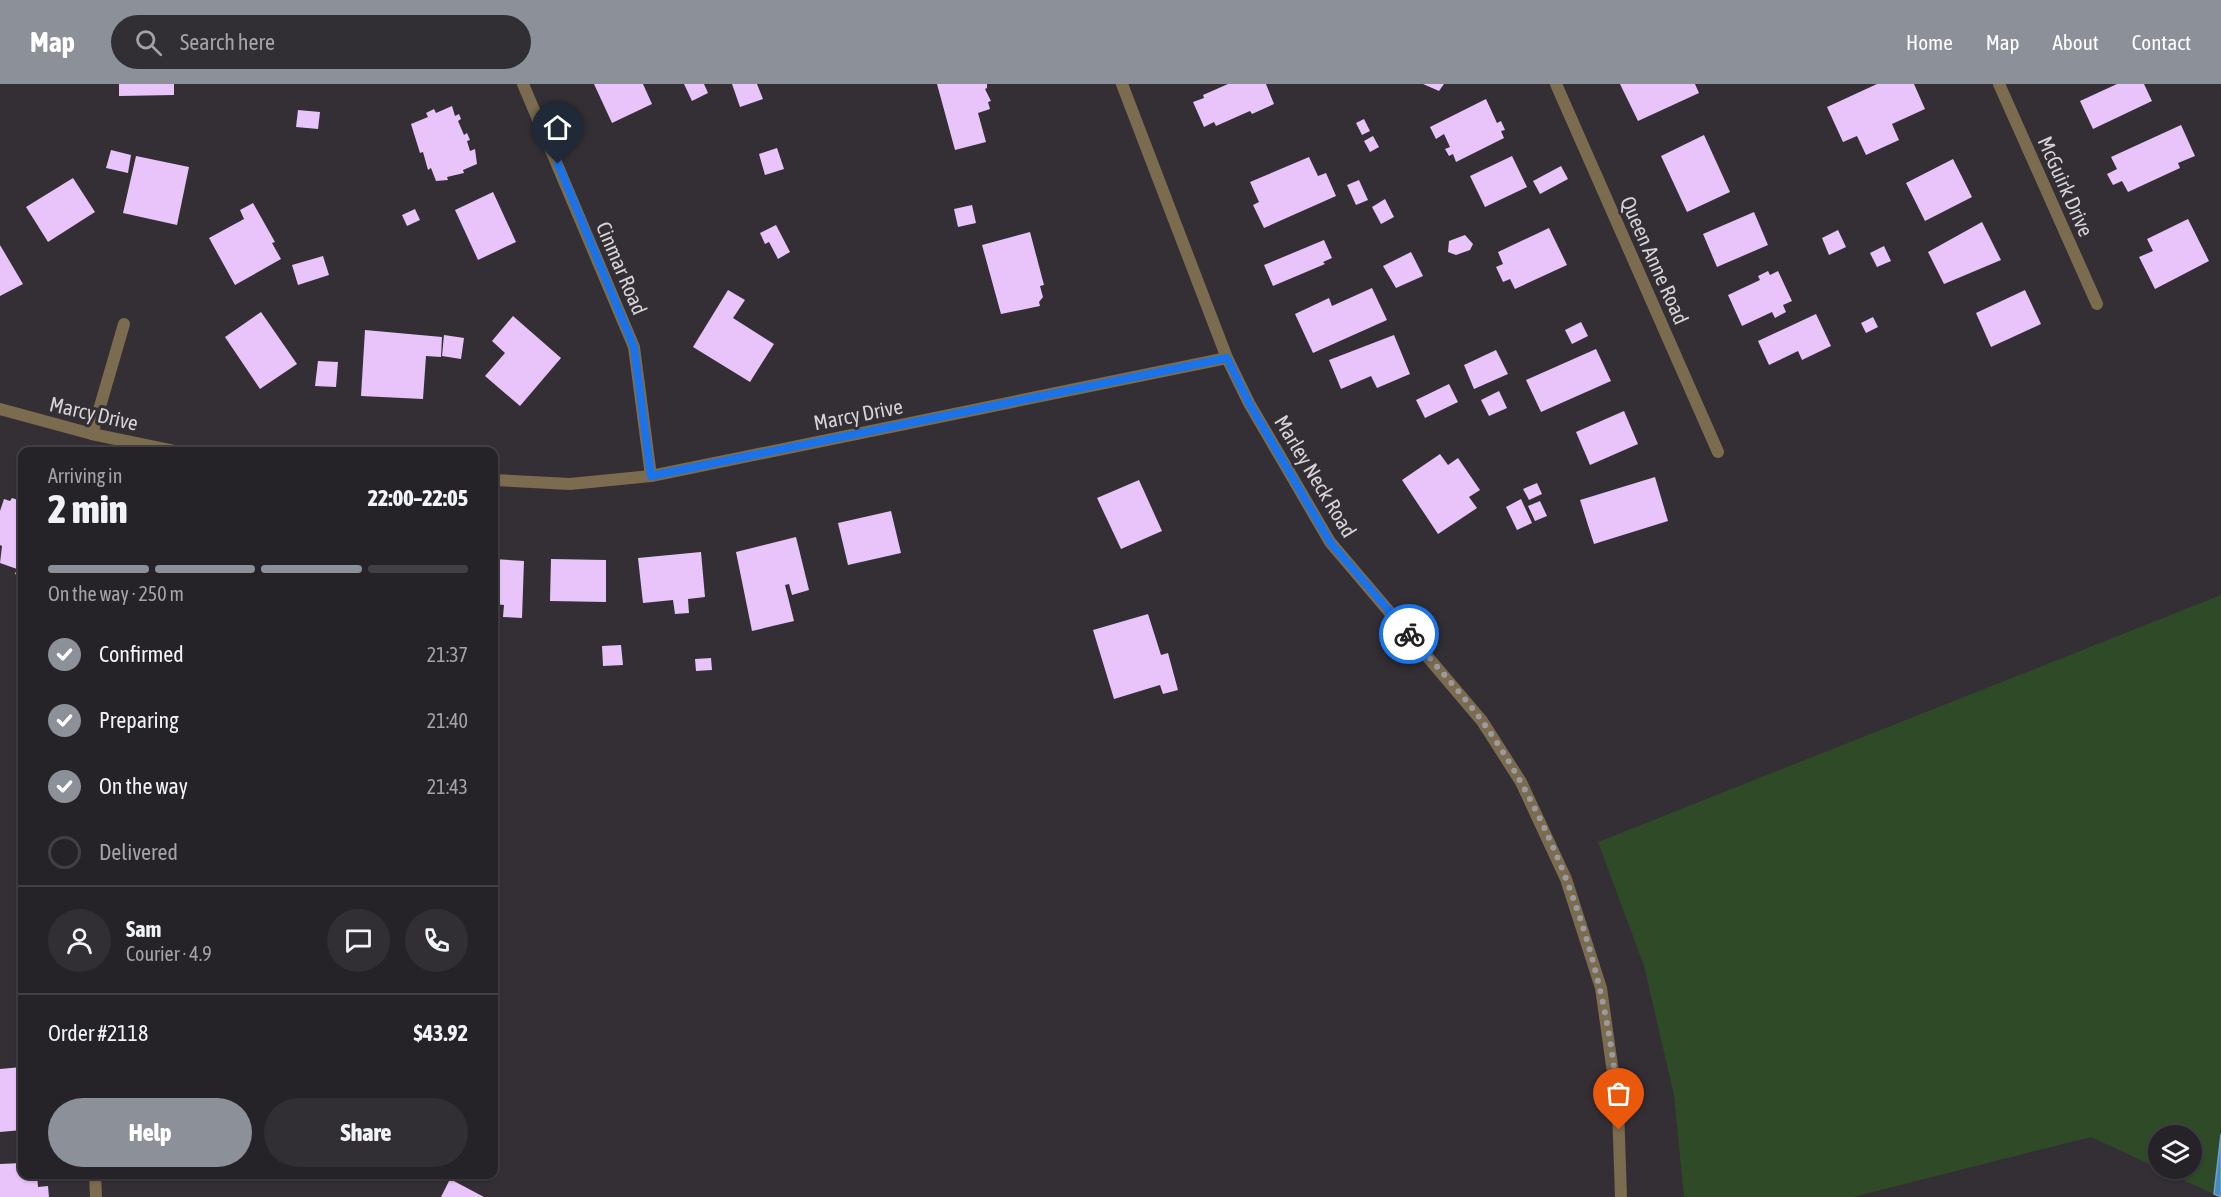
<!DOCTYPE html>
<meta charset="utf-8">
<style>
:root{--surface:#262328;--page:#322f34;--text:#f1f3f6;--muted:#a4a4a8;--line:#424045;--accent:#8c9099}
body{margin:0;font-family:"Asap Condensed",sans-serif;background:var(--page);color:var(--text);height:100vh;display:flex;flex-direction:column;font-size:22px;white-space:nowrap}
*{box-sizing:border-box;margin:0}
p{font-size:20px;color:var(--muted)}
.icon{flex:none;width:33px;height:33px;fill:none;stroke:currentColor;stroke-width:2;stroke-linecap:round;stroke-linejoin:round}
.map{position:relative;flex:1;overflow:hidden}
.panel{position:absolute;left:18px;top:363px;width:480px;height:732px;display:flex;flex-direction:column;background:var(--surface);border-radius:12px;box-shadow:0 2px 4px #0004,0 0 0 2px var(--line)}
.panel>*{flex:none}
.buttons{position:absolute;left:2148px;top:1041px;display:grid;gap:12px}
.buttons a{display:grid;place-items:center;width:54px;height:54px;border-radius:50%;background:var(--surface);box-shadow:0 2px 4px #0004,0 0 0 2px var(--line);font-size:30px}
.pin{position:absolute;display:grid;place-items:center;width:51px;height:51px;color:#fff;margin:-62px -26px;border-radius:50% 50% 50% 0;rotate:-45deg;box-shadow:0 0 6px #0007}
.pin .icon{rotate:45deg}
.courier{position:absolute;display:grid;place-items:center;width:60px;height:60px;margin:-30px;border:4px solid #1a73e8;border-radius:50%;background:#fff;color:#222;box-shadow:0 2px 8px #0007}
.overview em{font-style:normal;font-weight:800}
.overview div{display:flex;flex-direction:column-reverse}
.overview{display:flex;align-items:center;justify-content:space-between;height:102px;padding:0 30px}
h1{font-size:39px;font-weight:800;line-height:45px}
.bar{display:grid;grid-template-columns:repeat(4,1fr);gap:9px 6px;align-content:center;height:72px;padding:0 30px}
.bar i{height:8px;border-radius:4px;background:var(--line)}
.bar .current{background:var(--accent)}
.bar p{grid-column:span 4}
.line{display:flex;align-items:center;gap:15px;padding:0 30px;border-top:2px solid var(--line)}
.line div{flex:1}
.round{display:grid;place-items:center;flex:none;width:63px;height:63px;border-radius:32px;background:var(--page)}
ol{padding:0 30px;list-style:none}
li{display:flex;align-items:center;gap:18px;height:66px}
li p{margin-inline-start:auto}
li .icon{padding:6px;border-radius:50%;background:var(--accent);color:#fff;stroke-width:4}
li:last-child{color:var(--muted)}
li i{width:33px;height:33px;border:3px solid var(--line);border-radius:50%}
.primary-button{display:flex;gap:12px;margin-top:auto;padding:12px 30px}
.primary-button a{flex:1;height:69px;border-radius:36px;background:var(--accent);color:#fff;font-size:24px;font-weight:800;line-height:69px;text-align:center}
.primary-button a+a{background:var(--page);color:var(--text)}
header{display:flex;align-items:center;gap:36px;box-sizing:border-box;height:84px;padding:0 30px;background:var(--accent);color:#fff}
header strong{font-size:28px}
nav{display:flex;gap:33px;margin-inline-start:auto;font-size:21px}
.search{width:420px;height:54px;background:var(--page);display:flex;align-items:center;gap:15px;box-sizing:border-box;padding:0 21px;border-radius:33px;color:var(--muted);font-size:22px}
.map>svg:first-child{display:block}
.green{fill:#2f4a27}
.water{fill:#468abc;stroke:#71a0c4;stroke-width:1.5}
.building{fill:#e8c4fa}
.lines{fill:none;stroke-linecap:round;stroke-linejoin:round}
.service{stroke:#7b6b4f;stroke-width:12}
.minor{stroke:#7b6b4f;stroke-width:12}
.tertiary{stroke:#7b6b4f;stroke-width:12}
.done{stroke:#9c9a9e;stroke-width:6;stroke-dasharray:0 10.8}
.route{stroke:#1a73e8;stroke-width:8}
.labels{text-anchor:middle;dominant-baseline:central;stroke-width:6;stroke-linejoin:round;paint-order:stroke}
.street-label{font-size:21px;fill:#d5d3d6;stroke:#332f35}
</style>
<header>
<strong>Map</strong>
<div class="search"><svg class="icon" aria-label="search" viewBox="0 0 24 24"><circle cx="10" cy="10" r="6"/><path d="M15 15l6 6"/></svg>Search here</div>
<nav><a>Home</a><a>Map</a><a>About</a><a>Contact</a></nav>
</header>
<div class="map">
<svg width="2221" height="1113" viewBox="0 0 2221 1113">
<rect width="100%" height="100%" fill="#332f35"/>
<polygon class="green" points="2221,511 2221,1050 2214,1110 2159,1085 2192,1084 2192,1052 2158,1052 2158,1084 2091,1053 1853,1113 1684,1113 1674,1011 1644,882 1598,758"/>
<polygon class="water" points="2221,1050 2221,1113 2214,1110"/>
<g class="building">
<polygon points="119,0 174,0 174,11 119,12"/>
<polygon points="594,0 643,0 652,20 612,39"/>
<polygon points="684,0 704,0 708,9 692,17"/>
<polygon points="732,0 757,0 763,15 740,23"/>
<polygon points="937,0 987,0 987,4 985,5 991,17 988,18 990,25 978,29 986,58 955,66"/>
<polygon points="1228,0 1266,0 1274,20 1252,30 1250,27 1216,42 1214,38 1204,43 1193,18 1204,14 1203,11"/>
<polygon points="1423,0 1444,0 1439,7"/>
<polygon points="1620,0 1695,0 1699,9 1638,37"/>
<polygon points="1877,0 1914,0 1925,25 1892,40 1899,56 1866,71 1857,52 1843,58 1827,23"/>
<polygon points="2117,0 2144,0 2152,17 2093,45 2080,17"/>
<polygon points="1486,15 1497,39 1501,37 1505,46 1501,47 1504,54 1456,78 1453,70 1449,72 1445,65 1450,63 1444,50 1436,55 1430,43"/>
<polygon points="452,22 455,32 459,30 461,35 458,37 464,51 467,49 470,56 467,57 470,67 475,65 477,80 463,86 464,89 447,93 448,96 436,97 431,84 428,86 423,68 420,69 411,40 428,33 426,29 434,25 436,29"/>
<polygon points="298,26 320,28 318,45 296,43"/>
<polygon points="1364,35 1370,47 1362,51 1356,39"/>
<polygon points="2181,41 2195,72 2178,79 2180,84 2128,108 2122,97 2113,101 2107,90 2117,85 2111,73"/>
<polygon points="1704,51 1730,108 1687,128 1661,72"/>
<polygon points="1373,52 1379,63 1370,68 1364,57"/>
<polygon points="777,64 784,85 765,91 759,70"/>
<polygon points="111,66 131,71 128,89 106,84"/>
<polygon points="136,72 189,83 177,141 123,129"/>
<polygon points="1512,72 1527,103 1485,123 1470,92"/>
<polygon points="1309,73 1318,92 1326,89 1336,112 1264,144 1253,121 1259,118 1250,98"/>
<polygon points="1953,75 1972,113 1925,137 1906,99"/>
<polygon points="1561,82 1568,95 1540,110 1533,97"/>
<polygon points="73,94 95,128 48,158 26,123"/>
<polygon points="1359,96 1368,116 1356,121 1347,101"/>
<polygon points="493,108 516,158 478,176 455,126"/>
<polygon points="1385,115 1394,133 1381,140 1372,123"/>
<polygon points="253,119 275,158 272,159 281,175 235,201 209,154 244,135 240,126"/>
<polygon points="972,121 976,139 958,143 954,125"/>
<polygon points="415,125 420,136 407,142 402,131"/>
<polygon points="1754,128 1768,161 1717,183 1703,150"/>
<polygon points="2188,135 2209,177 2155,205 2139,173 2153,167 2147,155"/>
<polygon points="1982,138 2001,176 1944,200 1928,168"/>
<polygon points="776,141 790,168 778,175 769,158 765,160 760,149"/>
<polygon points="1549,144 1567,181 1515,205 1510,195 1503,198 1496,183 1503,180 1498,168"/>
<polygon points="1838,146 1846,163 1829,171 1822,154"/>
<polygon points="1030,148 1044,201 1040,202 1043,213 1039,218 1040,222 1001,230 982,161"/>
<polygon points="1465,151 1473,160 1470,166 1456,171 1448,168 1449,157"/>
<polygon points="1324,156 1332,174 1323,178 1325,180 1273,202 1264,181"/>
<polygon points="0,161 23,200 0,212"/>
<polygon points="1884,162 1891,177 1877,183 1870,169"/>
<polygon points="1411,168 1423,192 1396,204 1383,182"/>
<polygon points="323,172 329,191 298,201 292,181"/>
<polygon points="1768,187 1770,191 1778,187 1792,217 1783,221 1786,228 1775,234 1772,228 1742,242 1728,211 1760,196 1758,192"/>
<polygon points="1372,204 1387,236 1313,269 1295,230 1329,214 1332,222"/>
<polygon points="728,206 745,216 733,234 774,260 750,298 693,263"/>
<polygon points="2025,206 2041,240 1991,263 1976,229"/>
<polygon points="261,228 297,280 260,305 225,253"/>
<polygon points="1816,230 1831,262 1802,276 1798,267 1769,281 1758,257"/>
<polygon points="513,232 561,274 520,322 485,292 505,269 492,257"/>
<polygon points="1873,233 1878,243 1866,249 1861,239"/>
<polygon points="1581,238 1588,252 1572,260 1565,246"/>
<polygon points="365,246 442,253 441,273 426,272 423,315 361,312"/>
<polygon points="444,251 464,254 461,275 442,272"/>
<polygon points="1394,251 1410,290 1377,304 1371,292 1341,305 1329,276"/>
<polygon points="1596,265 1611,297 1541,328 1526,296"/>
<polygon points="1496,266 1508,290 1474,305 1464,281"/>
<polygon points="318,277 338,278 336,303 315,302"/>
<polygon points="1449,300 1458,318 1425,334 1416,316"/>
<polygon points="1499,307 1507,324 1489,332 1481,316"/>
<polygon points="1624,327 1638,360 1590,381 1576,348"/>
<polygon points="1440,370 1448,381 1458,374 1480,406 1469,413 1477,424 1438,450 1402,396"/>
<polygon points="1655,393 1668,437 1594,460 1580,416"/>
<polygon points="1139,396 1162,447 1121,465 1097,414"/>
<polygon points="1537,399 1542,410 1529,416 1523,405"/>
<polygon points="12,414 18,416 17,420 22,422 22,493 15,490 17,485 0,479 2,462 0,461 0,427 4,415 10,417"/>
<polygon points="1521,415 1532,439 1517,446 1506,423"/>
<polygon points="1540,417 1547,432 1535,437 1528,422"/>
<polygon points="891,427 901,469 848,481 838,439"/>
<polygon points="796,453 809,506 792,511 789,500 785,501 794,537 752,547 736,468"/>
<polygon points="701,468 705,513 688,515 689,529 675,530 673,516 643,519 638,474"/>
<polygon points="494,475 524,477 522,534 503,533 504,521 494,520"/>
<polygon points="551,475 606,476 606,518 550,517"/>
<polygon points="1148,530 1161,571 1168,569 1178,606 1163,610 1160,601 1114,615 1093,546"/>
<polygon points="621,561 623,581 603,582 602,562"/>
<polygon points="711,574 712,586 696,587 695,575"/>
<polygon points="22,983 22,1046 0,1048 0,985"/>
<polygon points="22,1079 22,1090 37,1090 38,1103 48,1102 49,1113 0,1113 0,1080"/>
<polygon points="450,1095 484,1113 441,1113"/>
</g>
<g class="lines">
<polyline class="service" points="92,350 124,240"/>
<g class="minor">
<polyline points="523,0 634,263 651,392"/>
<polyline points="1556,0 1718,368"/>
<polyline points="1999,0 2097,220"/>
<polyline points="0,325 92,350 179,368"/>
<polyline points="494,396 570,400 651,392 1227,274"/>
<polyline points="95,1090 96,1113"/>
</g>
<polyline class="tertiary" points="1122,0 1227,274 1249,319 1330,458 1482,637 1521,698 1566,795 1601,904 1618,1024 1621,1113"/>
</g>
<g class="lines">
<path class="done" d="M1409 550C1433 579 1460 607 1482 637 1564 751 1614 907 1619 1046"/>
<polyline class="route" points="558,80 634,263 651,392 1227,274 1249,319 1330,458 1409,550"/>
</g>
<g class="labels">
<g class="street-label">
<text transform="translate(2066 102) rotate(66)">McGuirk Drive</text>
<text transform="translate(1655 176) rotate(66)">Queen Anne Road</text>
<text transform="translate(622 184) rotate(67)">Cinmar Road</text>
<text transform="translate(94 329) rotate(13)">Marcy Drive</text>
<text transform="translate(858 330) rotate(-11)">Marcy Drive</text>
<text transform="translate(1316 392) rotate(59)">Marley Neck Road</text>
</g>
</g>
</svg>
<div class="buttons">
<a><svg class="icon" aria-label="layers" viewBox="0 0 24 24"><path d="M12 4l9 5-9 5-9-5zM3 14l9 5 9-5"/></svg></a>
</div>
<div class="pin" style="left:1619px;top:1046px;background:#ea580c"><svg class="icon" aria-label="bag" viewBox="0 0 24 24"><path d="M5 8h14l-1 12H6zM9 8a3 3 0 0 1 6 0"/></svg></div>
<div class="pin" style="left:558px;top:80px;background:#1f2937"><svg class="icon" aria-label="home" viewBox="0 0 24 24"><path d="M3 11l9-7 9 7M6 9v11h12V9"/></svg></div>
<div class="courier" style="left:1409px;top:550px"><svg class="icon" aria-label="bike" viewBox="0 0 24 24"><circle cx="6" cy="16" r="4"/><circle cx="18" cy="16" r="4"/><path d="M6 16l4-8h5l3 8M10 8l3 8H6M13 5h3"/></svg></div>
<section class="panel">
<div class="overview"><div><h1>2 min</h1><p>Arriving in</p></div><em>22:00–22:05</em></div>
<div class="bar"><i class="current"></i><i class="current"></i><i class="current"></i><i></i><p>On the way · 250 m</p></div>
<ol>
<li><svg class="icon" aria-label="check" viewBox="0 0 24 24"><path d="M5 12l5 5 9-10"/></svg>Confirmed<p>21:37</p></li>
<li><svg class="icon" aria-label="check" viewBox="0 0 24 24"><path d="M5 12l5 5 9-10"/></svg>Preparing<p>21:40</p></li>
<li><svg class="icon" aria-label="check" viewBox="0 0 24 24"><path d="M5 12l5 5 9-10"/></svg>On the way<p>21:43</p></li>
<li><i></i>Delivered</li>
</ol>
<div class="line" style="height:108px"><a class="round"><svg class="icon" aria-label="person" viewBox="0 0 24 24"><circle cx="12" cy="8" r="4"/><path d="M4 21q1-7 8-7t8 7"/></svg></a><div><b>Sam</b><p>Courier · 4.9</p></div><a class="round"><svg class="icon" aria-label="chat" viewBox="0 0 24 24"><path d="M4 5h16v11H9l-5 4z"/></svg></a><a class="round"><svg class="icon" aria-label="phone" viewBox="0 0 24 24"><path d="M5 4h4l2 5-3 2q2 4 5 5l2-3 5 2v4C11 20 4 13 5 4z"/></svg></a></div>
<div class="line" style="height:78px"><div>Order #2118</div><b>$43.92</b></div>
<div class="primary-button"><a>Help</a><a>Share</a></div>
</section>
</div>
